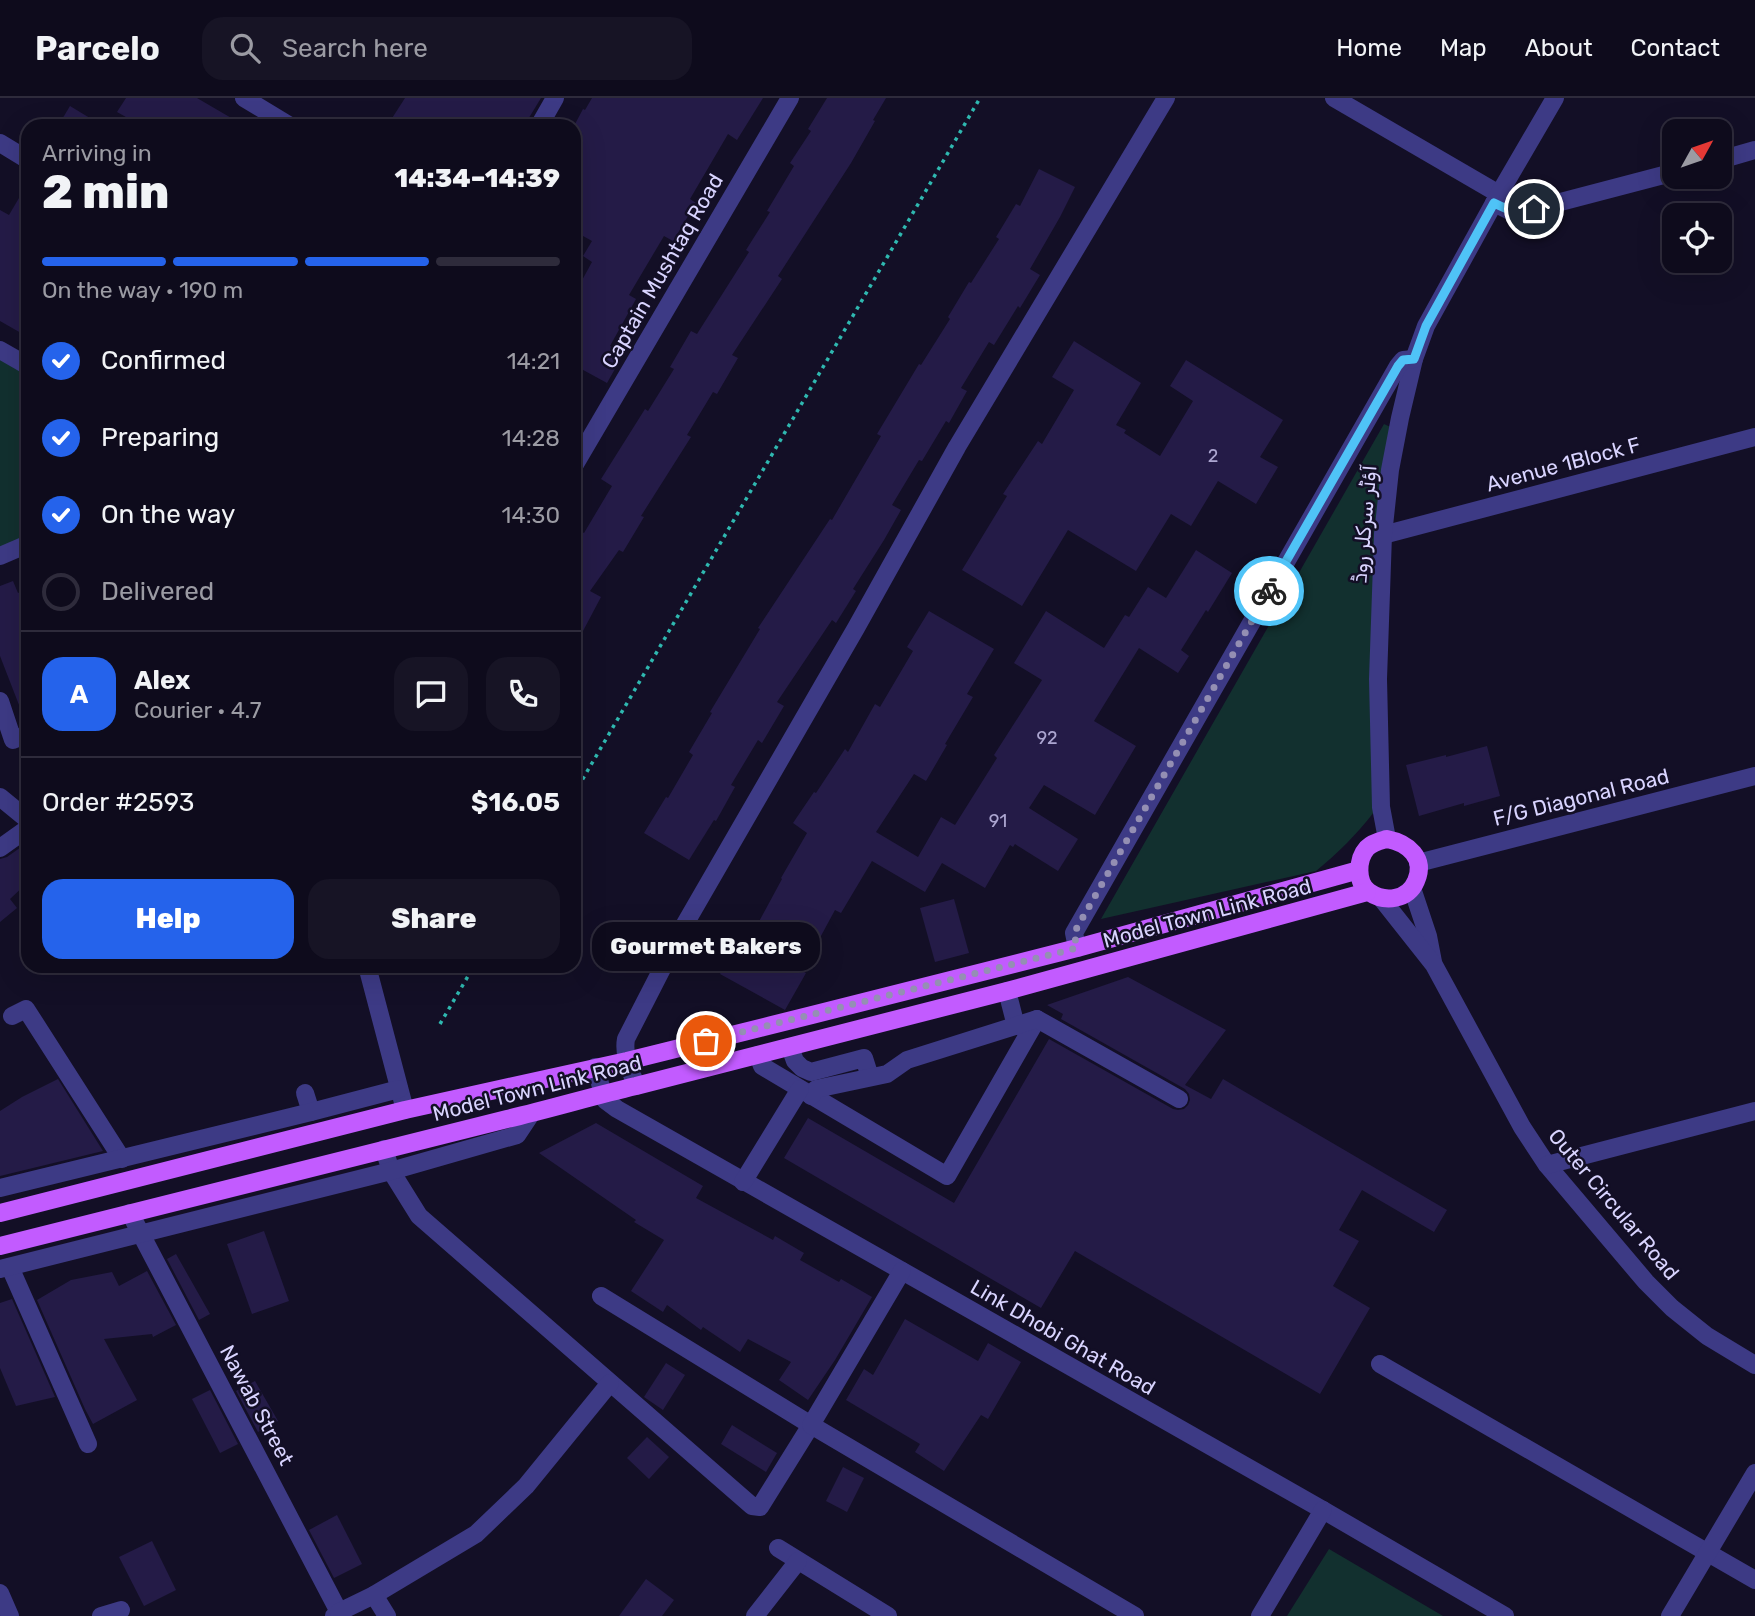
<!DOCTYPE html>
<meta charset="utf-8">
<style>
:root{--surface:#0e0b1c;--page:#171425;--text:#f1f3f6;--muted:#9b9ba3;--line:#2e2b3b;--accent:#2563eb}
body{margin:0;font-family:Rubik,Cairo,sans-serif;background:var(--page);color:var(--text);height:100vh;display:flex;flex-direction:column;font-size:26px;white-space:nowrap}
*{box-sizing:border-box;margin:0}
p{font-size:23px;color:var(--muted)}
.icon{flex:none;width:38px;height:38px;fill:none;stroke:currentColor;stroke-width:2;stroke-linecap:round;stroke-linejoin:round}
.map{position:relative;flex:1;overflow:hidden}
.details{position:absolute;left:21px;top:21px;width:560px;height:854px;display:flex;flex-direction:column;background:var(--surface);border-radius:21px;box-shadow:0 7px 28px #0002,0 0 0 2px var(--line)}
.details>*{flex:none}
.needle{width:46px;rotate:50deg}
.controls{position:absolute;left:1662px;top:21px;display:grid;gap:14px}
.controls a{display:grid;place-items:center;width:70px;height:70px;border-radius:14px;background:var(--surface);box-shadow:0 7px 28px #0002,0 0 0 2px var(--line);font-size:35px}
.pin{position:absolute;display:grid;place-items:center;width:60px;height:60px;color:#fff;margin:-30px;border:4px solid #fff;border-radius:50%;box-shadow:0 2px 7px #0007}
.courier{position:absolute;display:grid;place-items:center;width:70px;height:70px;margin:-35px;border:5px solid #4fc3f7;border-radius:50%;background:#fff;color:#222;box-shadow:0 2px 9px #0007}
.bubble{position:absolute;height:49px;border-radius:21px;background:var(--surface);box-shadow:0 7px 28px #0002,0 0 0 2px var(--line);font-size:23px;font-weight:800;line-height:49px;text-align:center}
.head em{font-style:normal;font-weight:800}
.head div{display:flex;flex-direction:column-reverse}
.head{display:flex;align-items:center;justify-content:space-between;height:119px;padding:0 21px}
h1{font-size:46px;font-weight:800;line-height:52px}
.bar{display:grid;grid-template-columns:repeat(4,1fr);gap:10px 7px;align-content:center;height:84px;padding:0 21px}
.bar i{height:9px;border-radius:5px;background:var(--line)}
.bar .selected{background:var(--accent)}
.bar p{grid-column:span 4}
.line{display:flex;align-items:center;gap:18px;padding:0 21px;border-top:2px solid var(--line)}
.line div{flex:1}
.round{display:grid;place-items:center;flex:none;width:74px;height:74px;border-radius:21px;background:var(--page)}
ol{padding:0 21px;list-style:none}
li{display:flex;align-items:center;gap:21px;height:77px}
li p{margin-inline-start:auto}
li .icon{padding:7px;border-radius:50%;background:var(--accent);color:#fff;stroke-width:4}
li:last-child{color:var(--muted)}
li i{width:38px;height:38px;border:4px solid var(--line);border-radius:50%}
.button{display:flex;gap:14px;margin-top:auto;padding:14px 21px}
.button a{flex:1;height:80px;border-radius:21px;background:var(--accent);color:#fff;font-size:28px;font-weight:800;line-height:80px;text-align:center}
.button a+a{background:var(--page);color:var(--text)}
header{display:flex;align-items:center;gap:42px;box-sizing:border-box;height:98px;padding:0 35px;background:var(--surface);border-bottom:2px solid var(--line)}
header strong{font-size:33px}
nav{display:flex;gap:38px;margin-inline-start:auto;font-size:24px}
.search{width:490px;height:63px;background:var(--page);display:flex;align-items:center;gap:18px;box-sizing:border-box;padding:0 24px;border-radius:21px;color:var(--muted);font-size:26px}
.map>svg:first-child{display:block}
.green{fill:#12302f}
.building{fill:#241b47}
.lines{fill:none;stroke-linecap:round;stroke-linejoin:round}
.path{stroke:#2fb8b0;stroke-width:3.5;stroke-dasharray:3.5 5;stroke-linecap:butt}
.minor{stroke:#3d3a85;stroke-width:18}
.major{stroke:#c25bff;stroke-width:18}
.done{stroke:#948fb3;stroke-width:7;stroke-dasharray:0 12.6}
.route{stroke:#4fc3f7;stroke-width:9}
.labels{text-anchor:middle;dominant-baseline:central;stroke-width:5;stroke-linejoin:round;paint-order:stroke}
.number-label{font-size:18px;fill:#aca6d1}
.street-label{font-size:21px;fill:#d9d4ff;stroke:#130f26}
</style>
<header>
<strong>Parcelo</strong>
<div class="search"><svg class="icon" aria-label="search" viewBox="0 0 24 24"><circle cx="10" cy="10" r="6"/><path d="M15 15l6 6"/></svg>Search here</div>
<nav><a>Home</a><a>Map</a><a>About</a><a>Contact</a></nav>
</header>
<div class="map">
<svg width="1755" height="1518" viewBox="0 0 1755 1518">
<rect width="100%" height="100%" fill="#130f26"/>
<g class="green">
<polygon points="0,252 28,268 28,446 0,458"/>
<path d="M1384 326 1399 333 1378 418 1374 714C1356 737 1338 755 1316 773L1101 821Z"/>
<polygon points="1329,1451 1443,1518 1287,1518"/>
</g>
<g class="building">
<polygon points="126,0 197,0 245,28 158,28 149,22 145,28 142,28 117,14"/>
<polygon points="405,0 541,0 524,28 387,28"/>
<polygon points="592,0 763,0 737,42 728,36 690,101 696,105 673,143 664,138 629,197 636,201 610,248 624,255 607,285 574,267 574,197 592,164 583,158 592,143 574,133 574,28 583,11 585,12"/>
<polygon points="827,0 886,0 873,22 875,23 851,65 778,178 782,181 732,257 738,260 717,296 713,294 687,337 691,339 641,418 644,419 623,454 619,452 590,493 601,499 574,550 574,429 584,435 612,388 601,381 645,311 648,313 674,271 670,269 691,233 697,236 749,154 746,152 770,114 767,113 794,68 790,65 811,33 808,31"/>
<polygon points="70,8 103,28 58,28"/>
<polygon points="1039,71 1075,89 1060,119 1030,171 1040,177 1020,210 1018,208 994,247 989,244 961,290 967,293 949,325 946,323 922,363 919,362 892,407 901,412 884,442 853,491 856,493 836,525 832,522 777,604 784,608 762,645 758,642 731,687 735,689 716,723 714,722 689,762 644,735 666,699 668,700 693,657 689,654 712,615 710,614 760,531 758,530 830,421 832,422 881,338 877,336 919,266 921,267 950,221 948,219 969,184 971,185 999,141 996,139 1016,106 1020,108"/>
<polygon points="19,100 28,106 28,159 20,172 28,177 28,239 0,223 0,112 9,117"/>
<polygon points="1074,243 1141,285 1116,327 1126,332 1124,335 1160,358 1193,303 1170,288 1186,262 1283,322 1260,359 1278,369 1256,406 1218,383 1191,428 1171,416 1136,473 1068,432 1022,508 962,472 1007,398 1003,396 1038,343 1042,346 1074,292 1052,279"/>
<polygon points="1196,452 1232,475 1208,514 1206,512 1181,552 1189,558 1178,575 1139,550 1094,623 1136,648 1095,717 1044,687 1029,710 1078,741 1058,773 1015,746 1013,749 1010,747 985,790 942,765 925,794 872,763 841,815 835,812 802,873 806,875 785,912 720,876 742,838 749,842 782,781 781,780 807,735 793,725 814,694 816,695 845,651 848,654 875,606 880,609 913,553 907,549 929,513 994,551 967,596 973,599 945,646 947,647 926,683 914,676 876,734 918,759 941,719 955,727 997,660 994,657 1042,582 1014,565 1046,513 1104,550 1125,517 1129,519 1148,489 1166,500"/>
<polygon points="13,483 18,495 28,490 28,625 26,625 0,558 0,488"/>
<polygon points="1487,648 1500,698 1464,708 1464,705 1419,718 1406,667 1446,657 1446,659"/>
<polygon points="24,747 28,752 28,784 10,801 17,810 0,824 0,761 7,759"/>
<polygon points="954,801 969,855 935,864 920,810"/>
<polygon points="1128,879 1226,932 1185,987 1211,1001 1223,981 1447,1112 1434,1134 1362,1092 1339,1132 1359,1143 1333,1188 1370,1210 1320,1296 1075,1153 1041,1210 784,1060 808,1020 954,1105 1049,941 1173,1011 1178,1012 1184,1011 1188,1007 1190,1002 1189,996 1185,991 1061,921 1063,916 1047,907"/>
<polygon points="58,981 103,1053 0,1078 0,1013 22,999"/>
<polygon points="596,1025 703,1088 696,1100 773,1142 775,1138 804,1155 800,1162 839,1184 841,1181 872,1199 835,1262 808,1302 779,1282 791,1264 748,1241 740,1254 703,1229 701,1232 667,1207 663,1214 631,1193 664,1142 634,1124 636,1122 539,1055"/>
<polygon points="264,1133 289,1203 252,1216 227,1146"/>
<polygon points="176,1156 210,1216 199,1222 167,1161"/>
<polygon points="147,1173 176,1227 153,1239 152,1236 104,1241 137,1302 93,1326 85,1311 37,1202 71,1182 112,1174 119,1188"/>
<polygon points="12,1201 55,1299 16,1308 0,1270 0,1205"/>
<polygon points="905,1221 978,1263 988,1245 1021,1264 988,1321 981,1317 944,1373 915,1354 920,1346 846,1302 864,1271 873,1277"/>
<polygon points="666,1265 685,1277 663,1312 644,1299"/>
<polygon points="255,1283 278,1323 258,1334 236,1293"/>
<polygon points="210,1292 238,1346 220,1355 192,1301"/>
<polygon points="732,1327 777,1355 766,1374 721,1346"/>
<polygon points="647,1339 669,1359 649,1381 627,1360"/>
<polygon points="843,1369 864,1380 847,1414 826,1403"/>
<polygon points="337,1417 362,1466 334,1480 309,1432"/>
<polygon points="152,1443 176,1492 144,1508 119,1459"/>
<polygon points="646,1481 674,1502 662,1518 619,1518"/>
</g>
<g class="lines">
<g class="path">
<polyline points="574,696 980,0"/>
<polyline points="440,926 474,868"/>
</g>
<g class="minor">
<polyline points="244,0 290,28"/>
<polyline points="1334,0 1499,96"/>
<polyline points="539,28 555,0"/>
<polyline points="0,45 28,62"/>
<polyline points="1720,62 1755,52"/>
<polyline points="1494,105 1510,113 1526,113 1675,74"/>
<polyline points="0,252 28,268"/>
<polyline points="574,368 790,0"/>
<polyline points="1383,437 1755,339"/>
<polyline points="0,458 28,446"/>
<polyline points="0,603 13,642 28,636"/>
<polyline points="0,699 28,722"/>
<polyline points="1387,741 1381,709 1378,581 1383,437 1390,372 1400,320 1414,261 1426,228 1499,96 1555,0"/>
<polyline points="0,750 28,730"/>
<polyline points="1418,765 1755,678"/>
<polyline points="1412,790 1428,838 1433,864"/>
<polyline points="1381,800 1434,867 1522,1029 1547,1067 1646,1184 1672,1210 1707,1238 1755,1267"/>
<polyline points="1077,850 1074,835 1398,268 1403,262 1414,261"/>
<polyline points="367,868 405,1012"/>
<polyline points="1007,893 1016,928"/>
<polyline points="12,918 26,911 122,1061"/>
<polyline points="790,949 795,963 802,970 811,974 864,960 870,979"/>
<polyline points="758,957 762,968 947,1078 1037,921"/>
<polyline points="595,969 605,1002 617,1011 1323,1412 1505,1518"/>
<path d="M636 988C631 973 623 957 626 941L685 826 856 530 957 349 1166 0"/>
<polyline points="305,995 311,1014"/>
<polyline points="811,998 816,991 887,976 907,962 1037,921 1179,1001"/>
<polyline points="384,1051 391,1073 419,1118 752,1408 760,1409 811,1327 601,1198"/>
<polyline points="1547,1067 1755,1013"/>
<polyline points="743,1084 800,991"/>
<polyline points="0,1090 311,1014 399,991"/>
<polyline points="130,1115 339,1514 334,1518"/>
<polyline points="10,1169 88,1346"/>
<polyline points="0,1171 391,1073 517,1037 531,1016"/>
<polyline points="902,1173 811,1327 1135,1518"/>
<polyline points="1380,1266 1755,1482"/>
<polyline points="778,1450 888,1518"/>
<polyline points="0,1495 10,1518"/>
<polyline points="374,1497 476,1436 526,1388 610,1285"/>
<polyline points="339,1514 374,1497 387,1518"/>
<polyline points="101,1518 121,1512"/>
<polyline points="755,1518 798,1463"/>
<polyline points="1260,1518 1323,1412"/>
<polyline points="1670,1518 1755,1375"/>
</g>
<g class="major">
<path d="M1387 741C1408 745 1426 760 1416 783 1408 802 1385 805 1369 794 1356 785 1357 761 1367 750 1373 744 1380 743 1387 741Z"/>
<polyline points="0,1115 405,1012 627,963 812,917 1077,850 1359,772"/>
<path d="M0 1148C169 1105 338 1062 507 1021 550 1011 593 998 636 988L1007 893 1367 794"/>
</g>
</g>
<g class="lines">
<polyline class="done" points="706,943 1077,850 1074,835 1269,493"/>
<path class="route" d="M1269 493 1398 268 1403 262 1414 261 1426 228 1494 105C1510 113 1516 116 1534 111"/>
</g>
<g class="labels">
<g class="number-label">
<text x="1213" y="358">2</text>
<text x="1047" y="640">92</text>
<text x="998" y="723">91</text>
</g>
<g class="street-label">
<text transform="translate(662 173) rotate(-60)">Captain Mushtaq Road</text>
<text transform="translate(1563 366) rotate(-15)">Avenue 1Block F</text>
<text transform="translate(1364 426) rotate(-85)">آؤٹر سرکلر روڈ</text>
<text transform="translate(1581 699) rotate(-14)">F/G Diagonal Road</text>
<text transform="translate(1207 815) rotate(-15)">Model Town Link Road</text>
<text transform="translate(537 990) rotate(-14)">Model Town Link Road</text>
<text transform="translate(1614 1106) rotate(50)">Outer Circular Road</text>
<text transform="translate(1063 1239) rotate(30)">Link Dhobi Ghat Road</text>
<text transform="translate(257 1307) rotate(62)">Nawab Street</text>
</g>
</g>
</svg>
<div class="controls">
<a><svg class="needle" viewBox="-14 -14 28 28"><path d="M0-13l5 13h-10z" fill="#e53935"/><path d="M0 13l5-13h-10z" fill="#9b9ba3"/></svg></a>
<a><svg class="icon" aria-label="locate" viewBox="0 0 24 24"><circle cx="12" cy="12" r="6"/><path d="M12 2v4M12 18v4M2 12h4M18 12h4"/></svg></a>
</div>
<div class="pin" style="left:706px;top:943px;background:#ea580c"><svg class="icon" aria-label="bag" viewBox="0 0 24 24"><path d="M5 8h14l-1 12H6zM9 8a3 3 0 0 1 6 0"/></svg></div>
<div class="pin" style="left:1534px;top:111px;background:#1f2937"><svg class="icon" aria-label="home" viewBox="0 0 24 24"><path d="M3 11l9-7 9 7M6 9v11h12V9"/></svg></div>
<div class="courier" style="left:1269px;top:493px"><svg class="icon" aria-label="bike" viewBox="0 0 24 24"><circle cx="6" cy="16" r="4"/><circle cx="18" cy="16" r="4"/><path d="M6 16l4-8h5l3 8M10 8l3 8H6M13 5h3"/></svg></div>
<div class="bubble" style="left:592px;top:824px;width:228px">Gourmet Bakers</div>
<section class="details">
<div class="head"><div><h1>2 min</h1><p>Arriving in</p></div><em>14:34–14:39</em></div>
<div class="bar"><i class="selected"></i><i class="selected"></i><i class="selected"></i><i></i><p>On the way · 190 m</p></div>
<ol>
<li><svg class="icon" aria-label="check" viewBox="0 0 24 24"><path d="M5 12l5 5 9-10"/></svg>Confirmed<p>14:21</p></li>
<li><svg class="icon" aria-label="check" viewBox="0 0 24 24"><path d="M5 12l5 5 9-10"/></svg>Preparing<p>14:28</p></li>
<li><svg class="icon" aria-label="check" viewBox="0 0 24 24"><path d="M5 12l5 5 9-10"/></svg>On the way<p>14:30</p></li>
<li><i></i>Delivered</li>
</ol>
<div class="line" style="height:126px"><b class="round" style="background:var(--accent);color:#fff">A</b><div><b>Alex</b><p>Courier · 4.7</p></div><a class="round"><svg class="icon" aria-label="chat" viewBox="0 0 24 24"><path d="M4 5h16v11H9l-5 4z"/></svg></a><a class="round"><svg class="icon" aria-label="phone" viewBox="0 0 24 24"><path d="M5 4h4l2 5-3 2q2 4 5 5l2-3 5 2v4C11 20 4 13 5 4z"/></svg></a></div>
<div class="line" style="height:91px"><div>Order #2593</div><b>$16.05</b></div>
<div class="button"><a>Help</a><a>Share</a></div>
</section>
</div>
